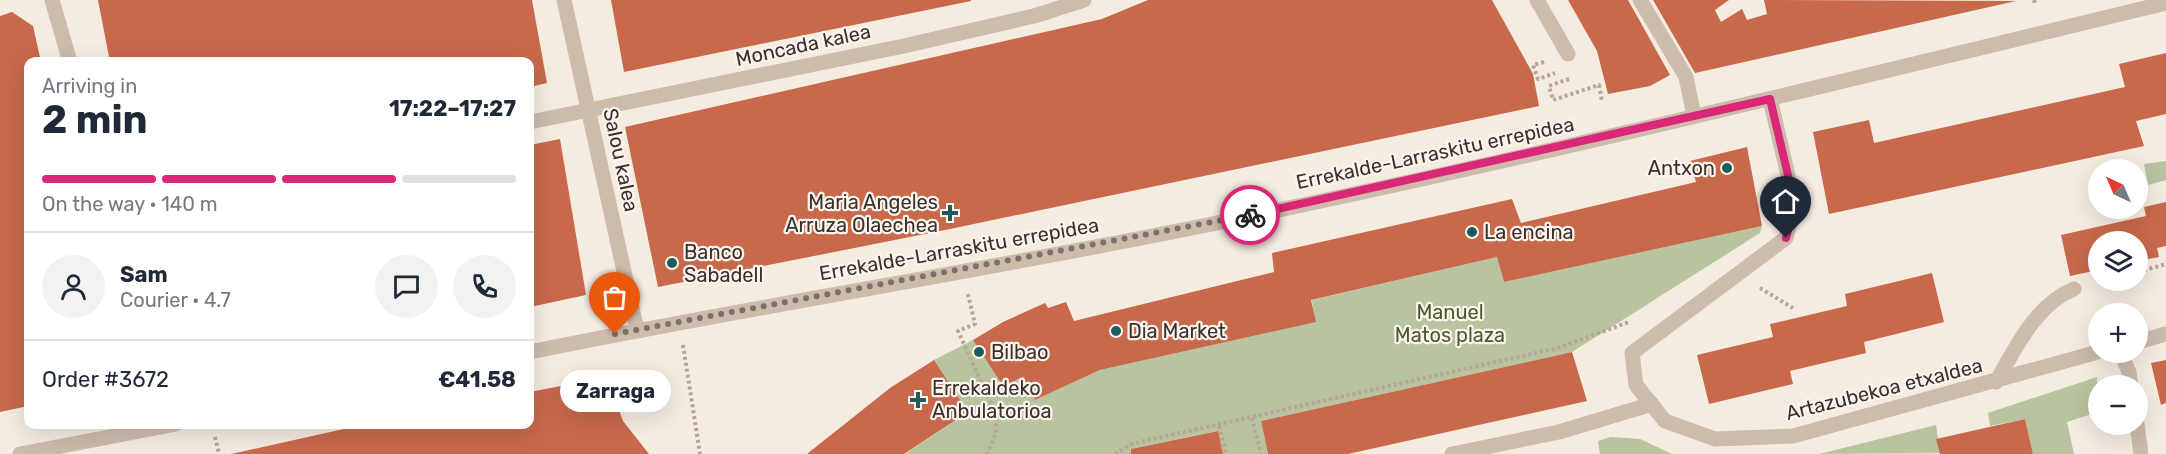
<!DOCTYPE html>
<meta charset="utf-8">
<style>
:root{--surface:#fff;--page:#f2f2f3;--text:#1f2937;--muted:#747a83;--line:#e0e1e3;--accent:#db2777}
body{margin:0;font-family:Rubik,sans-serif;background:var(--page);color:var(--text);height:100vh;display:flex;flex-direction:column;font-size:22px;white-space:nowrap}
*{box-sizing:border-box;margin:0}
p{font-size:20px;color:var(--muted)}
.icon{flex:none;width:33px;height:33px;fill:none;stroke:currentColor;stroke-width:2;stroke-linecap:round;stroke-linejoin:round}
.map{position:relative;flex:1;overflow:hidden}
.side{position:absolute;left:24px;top:57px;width:510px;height:372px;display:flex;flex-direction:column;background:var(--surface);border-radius:12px;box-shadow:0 6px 24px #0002}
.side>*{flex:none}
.needle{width:39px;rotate:316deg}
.controls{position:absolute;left:2088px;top:159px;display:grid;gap:12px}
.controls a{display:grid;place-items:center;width:60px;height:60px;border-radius:50%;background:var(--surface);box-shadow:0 6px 24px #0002;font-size:30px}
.pin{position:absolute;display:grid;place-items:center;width:51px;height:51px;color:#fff;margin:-62px -26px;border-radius:50% 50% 50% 0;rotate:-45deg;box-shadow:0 0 6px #0007}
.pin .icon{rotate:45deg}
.courier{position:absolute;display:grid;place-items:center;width:60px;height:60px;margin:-30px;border:4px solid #db2777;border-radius:50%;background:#fff;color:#222;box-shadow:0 2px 8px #0007}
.bubble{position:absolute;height:42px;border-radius:21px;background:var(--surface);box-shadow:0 6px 24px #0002;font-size:20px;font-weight:700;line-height:42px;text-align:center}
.headline em{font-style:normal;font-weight:700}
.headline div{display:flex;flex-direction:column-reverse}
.headline{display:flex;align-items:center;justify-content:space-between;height:102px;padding:0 18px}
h1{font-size:39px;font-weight:700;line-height:45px}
.bar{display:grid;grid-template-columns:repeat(4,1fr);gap:9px 6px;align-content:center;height:72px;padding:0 18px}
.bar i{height:8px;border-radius:4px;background:var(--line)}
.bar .selected{background:var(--accent)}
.bar p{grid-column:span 4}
.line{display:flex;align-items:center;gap:15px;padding:0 18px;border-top:2px solid var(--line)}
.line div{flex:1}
.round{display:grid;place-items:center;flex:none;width:63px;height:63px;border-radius:32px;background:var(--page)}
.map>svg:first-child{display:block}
.green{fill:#b8c4a0}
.building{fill:#c8694b}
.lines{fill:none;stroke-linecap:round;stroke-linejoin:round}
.path{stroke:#b9a596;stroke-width:4;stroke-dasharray:3 3;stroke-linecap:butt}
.minor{stroke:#cdbbac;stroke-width:15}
.done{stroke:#7c716b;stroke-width:6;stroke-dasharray:0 10.8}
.route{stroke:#db2777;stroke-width:8}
.poi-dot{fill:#1f5a5e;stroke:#fbf5ee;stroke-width:2}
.labels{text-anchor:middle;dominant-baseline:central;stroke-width:4.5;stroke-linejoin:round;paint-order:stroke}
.street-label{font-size:20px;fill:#3b302b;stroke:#fbf5ee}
.poi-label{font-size:20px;fill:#3b302b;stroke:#fbf5ee;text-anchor:start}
.park-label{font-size:20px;fill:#4a5a2e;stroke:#fbf5ee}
</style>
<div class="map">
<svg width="2166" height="454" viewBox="0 0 2166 454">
<rect width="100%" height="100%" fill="#f4ebe1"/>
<g class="green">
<polygon points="2166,161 2166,180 2148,185 2144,164"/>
<polygon points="1762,226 1760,233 1572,352 1261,421 1268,454 1223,454 1217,431 1131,449 1131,454 905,454 968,412 934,360 973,340 1003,386 1023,377 1035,400 1100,370 1315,322 1312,300 1497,257 1504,282"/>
<polygon points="2097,377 2098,412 2067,422 2074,454 2033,454 2025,419 1990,426 1988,413"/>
<polygon points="1936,425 1940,453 1819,454"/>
<polygon points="1610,437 1640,439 1672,454 1600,454 1598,441"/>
</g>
<g class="building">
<polygon points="98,0 532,0 547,83 530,87 530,62 110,62"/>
<polygon points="611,0 971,0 971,1 624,72"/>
<polygon points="1148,0 1492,0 1533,74 1539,106 950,229 658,287 625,127 1102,19"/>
<polygon points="1568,0 1628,0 1670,75 1650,86 1608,94 1597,51"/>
<polygon points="1653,0 1729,0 1715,10 1721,22 1742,9 1747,20 1767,14 1764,0 2016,1 1695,73"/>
<polygon points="12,12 33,26 41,62 28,62 28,406 0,412 0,16"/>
<polygon points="2166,53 2166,114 2136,121 2144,146 1829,214 1813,132 1869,120 1874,143 2125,87 2119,64"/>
<polygon points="560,139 586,295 530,307 530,145"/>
<polygon points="1747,147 1762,226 1504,282 1497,257 1311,300 1316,322 1100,370 1035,400 1023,377 1003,386 973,340 1003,322 1045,303 1048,308 1066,302 1074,321 1274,272 1272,253 1512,199 1521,223 1696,182 1690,161"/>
<polygon points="2166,202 2166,246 2157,248 2159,257 2138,261 2138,242 2098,242 2098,270 2070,276 2061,235 2146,216 2144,207"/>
<polygon points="1932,273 1944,322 1864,342 1866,353 1790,371 1793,384 1709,404 1697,355 1773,337 1770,324 1847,306 1845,294"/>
<polygon points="1572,352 1587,401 1348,454 1268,454 1261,421"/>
<polygon points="934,360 968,412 904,454 807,454 890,388"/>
<polygon points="2166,360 2166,403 2161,405 2151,363"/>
<polygon points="607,377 623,421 649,454 231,454 366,424 530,424 530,392"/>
<polygon points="2025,419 2033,454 1940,454 1936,439"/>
<polygon points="1218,431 1223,454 1131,454 1131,449"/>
</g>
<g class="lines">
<g class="path">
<polyline points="2034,0 2035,3"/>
<polyline points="1544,62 1533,65 1538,79 1555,73"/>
<polyline points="1569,79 1549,86 1553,100 1599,85 1602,101"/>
<polyline points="2138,272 2166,264"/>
<polyline points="1760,288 1793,308"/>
<polyline points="968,294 975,324 958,331 996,414 996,433 987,454"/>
<polyline points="683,345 700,454"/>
<polyline points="1252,418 1261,454"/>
<polyline points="1219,426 1226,454"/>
<polyline points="215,437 219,454"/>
<polyline points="1115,454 1131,444 1558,348 1629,322"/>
</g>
<g class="minor">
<polyline points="52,0 70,62"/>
<polyline points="564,0 637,330"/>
<polyline points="1537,0 1568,54"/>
<polyline points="1640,0 1686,77 1694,116"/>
<polyline points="1770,99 1795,205 1786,238 1632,353 1636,385 1665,421 1715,439 1793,436 2098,352"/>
<polyline points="530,122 904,46 1034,16 1084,0"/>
<polyline points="2138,342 2166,334"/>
<path d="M530 352C755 306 982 271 1207 225 1529 159 1847 80 2166 3"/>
<polyline points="2120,352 2129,372 2131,386"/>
<path d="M1996 382C2015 349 2037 303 2074 289"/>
<polyline points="2137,424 2141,454"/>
<polyline points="20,454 176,424"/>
<polyline points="1452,454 1559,432 1652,404"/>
</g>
</g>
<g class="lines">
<polyline class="done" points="615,334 1250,215"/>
<polyline class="route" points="1250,215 1770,99 1795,205 1786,238"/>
</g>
<g class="poi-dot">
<circle cx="1727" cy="168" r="6"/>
<path d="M947 204h6v6h6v6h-6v6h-6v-6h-6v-6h6z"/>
<circle cx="1472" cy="232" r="6"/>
<circle cx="672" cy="263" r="6"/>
<circle cx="1116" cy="331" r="6"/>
<circle cx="979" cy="352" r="6"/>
<path d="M915 391h6v6h6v6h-6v6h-6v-6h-6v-6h6z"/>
</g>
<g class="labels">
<g class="street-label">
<text transform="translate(803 45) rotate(-12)">Moncada kalea</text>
<text transform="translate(1435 153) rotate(-12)">Errekalde-Larraskitu errepidea</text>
<text transform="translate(621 160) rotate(78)">Salou kalea</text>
<text transform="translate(959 249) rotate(-10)">Errekalde-Larraskitu errepidea</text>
<text transform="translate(1884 389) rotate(-14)">Artazubekoa etxaldea</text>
</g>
<g class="poi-label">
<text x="1715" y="168" text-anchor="end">Antxon</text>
<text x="938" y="202" text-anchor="end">Maria Angeles<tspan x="938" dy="23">Arruza Olaechea</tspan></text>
<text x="1484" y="232">La encina</text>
<text x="684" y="252">Banco<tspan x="684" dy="23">Sabadell</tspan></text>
<text x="1128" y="331">Dia Market</text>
<text x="991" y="352">Bilbao</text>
<text x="932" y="388">Errekaldeko<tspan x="932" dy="23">Anbulatorioa</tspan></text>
</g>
<g class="park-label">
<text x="1450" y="312">Manuel<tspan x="1450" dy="23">Matos plaza</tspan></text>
</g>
</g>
</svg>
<div class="controls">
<a><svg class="needle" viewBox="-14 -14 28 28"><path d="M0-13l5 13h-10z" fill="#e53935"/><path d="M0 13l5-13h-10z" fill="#747a83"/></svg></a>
<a><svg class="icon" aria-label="layers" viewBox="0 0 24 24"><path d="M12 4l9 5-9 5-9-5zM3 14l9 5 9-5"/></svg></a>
<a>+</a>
<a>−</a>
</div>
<div class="pin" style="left:615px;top:334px;background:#ea580c"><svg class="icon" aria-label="bag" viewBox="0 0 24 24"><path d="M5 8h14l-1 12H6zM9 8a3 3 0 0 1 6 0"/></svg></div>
<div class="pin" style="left:1786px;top:238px;background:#1f2937"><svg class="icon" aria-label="home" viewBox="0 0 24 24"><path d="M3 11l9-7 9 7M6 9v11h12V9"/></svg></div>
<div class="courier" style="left:1250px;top:215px"><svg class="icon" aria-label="bike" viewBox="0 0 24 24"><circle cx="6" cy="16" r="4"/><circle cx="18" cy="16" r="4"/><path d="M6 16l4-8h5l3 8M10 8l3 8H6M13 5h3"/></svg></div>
<div class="bubble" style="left:560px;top:370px;width:111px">Zarraga</div>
<section class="side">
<div class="headline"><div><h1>2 min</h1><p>Arriving in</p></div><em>17:22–17:27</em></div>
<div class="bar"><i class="selected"></i><i class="selected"></i><i class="selected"></i><i></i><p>On the way · 140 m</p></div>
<div class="line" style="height:108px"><a class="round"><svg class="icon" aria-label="person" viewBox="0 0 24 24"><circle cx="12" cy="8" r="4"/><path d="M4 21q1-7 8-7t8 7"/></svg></a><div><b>Sam</b><p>Courier · 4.7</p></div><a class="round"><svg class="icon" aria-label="chat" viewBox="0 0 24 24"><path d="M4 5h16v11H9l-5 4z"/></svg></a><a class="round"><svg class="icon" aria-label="phone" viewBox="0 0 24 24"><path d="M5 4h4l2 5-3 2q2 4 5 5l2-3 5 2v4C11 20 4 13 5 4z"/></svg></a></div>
<div class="line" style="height:78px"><div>Order #3672</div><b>€41.58</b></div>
</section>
</div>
